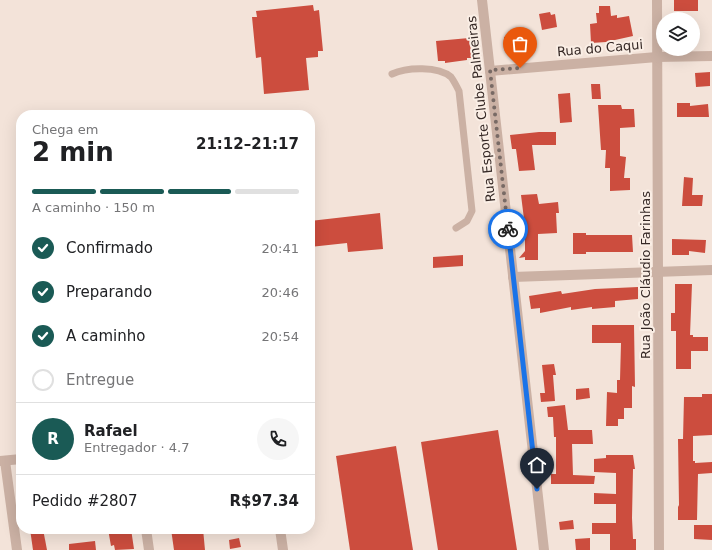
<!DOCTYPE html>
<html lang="pt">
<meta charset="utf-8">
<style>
:root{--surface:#fff;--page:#f6f6f6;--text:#202124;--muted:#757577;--line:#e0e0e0;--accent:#1a5a55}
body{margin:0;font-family:"DejaVu Sans",sans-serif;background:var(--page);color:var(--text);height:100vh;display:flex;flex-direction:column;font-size:15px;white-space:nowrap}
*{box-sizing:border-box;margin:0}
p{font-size:13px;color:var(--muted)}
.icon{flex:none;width:22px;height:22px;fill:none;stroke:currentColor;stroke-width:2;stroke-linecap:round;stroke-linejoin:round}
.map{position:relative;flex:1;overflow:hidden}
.side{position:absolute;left:16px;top:110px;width:299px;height:424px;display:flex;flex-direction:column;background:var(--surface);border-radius:16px;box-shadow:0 4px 16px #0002}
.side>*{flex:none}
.fabs{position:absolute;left:656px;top:12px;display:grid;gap:8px}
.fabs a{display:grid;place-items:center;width:44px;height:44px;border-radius:50%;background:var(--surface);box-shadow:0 4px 16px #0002;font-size:20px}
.pin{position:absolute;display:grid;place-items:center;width:34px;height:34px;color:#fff;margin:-41px -17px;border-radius:50% 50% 50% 0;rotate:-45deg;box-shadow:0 0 4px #0007}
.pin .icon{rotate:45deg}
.courier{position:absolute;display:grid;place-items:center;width:40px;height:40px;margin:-20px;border:3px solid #1a73e8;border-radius:50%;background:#fff;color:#222;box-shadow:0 1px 5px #0007}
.headline em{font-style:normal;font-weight:600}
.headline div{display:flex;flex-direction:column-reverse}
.headline{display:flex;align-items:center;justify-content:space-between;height:68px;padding:0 16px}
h1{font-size:26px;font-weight:600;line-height:30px}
.bar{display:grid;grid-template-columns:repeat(4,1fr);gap:6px 4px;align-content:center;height:48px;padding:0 16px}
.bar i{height:5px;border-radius:3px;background:var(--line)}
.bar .current{background:var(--accent)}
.bar p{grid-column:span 4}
.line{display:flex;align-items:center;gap:10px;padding:0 16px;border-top:1px solid var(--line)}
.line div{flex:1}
.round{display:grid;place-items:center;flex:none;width:42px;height:42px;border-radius:21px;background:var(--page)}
ol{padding:0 16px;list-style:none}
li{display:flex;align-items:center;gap:12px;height:44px}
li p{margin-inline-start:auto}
li .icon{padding:4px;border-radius:50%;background:var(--accent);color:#fff;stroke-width:4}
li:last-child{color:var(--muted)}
li i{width:22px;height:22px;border:2px solid var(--line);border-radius:50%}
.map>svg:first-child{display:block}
.building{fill:#cc4d3e}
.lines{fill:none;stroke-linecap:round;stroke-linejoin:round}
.lane{stroke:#cbb1a4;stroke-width:7}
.street{stroke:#cbb1a4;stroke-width:10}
.done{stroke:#786a65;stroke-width:4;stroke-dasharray:0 7.2}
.route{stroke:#1a73e8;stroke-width:5}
.labels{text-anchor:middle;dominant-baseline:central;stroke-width:4;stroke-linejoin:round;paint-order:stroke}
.street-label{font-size:13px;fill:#362926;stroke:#faeee5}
</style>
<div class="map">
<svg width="712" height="550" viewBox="0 0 712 550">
<rect width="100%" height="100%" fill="#f3e3d9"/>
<g class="building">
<rect x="674" y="0" width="24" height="11"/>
<polygon points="313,5 314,11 319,10 323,51 318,51 318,57 306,58 309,90 264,94 261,57 256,58 252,17 257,17 256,11"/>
<polygon points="599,6 610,6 611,16 617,15 617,18 629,16 633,36 606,42 591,43 590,24 597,23 596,13 599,13"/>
<polygon points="550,12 551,15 555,14 557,27 542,30 539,14"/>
<polygon points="514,35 516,48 505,49 504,37"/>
<polygon points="469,38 472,58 467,58 467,60 445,63 445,61 438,61 436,41"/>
<polygon points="710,72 710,86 696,87 695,73"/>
<polygon points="591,84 600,84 601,99 592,99"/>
<polygon points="570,93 572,122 560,123 558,94"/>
<polygon points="677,103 690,103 690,106 708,104 709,117 677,117"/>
<polygon points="598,105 621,105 622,109 634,109 635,127 620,128 620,156 626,157 624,178 630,178 630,190 610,191 610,168 605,168 606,150 601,150"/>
<polygon points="539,132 556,132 556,145 532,145 535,170 519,171 516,149 512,149 510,135"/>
<polygon points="684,177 693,178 692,195 703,195 702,206 682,206"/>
<polygon points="537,194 539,204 558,202 559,213 556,213 557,233 538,234 538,260 525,260 525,257 519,258 525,251 525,234 523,234 523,232 518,232 522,225 524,219 521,195"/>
<polygon points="380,213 383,249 348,252 347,243 310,247 310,221"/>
<polygon points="573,233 586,233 586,235 632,235 633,252 586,252 586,254 573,254"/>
<polygon points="672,239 706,240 705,253 689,251 689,255 672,255"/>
<polygon points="463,255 463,266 433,268 433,257"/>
<polygon points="675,284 692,284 690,335 693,335 693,337 708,337 708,351 691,351 691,369 676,369 676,331 671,331 671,313 675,313"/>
<polygon points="638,287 638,299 615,301 615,307 592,309 592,307 571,310 571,307 540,313 540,308 531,309 529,296 561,291 562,294 595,289"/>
<polygon points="592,325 634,325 635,387 632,386 632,408 624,408 624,419 618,419 618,426 606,426 607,392 617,393 617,380 620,380 621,343 592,343"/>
<polygon points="554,364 556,375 553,375 555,401 541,402 540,393 545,393 542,365"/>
<polygon points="589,388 590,398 576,400 576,389"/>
<polygon points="702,394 712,394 712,435 693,436 693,461 695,461 695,463 712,462 712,473 698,474 697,520 678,520 678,507 679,505 678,439 683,439 684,397 702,397"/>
<polygon points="565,405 568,430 592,430 593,444 572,444 573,475 595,476 594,484 551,484 551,474 556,474 556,437 554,437 553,417 548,417 547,407"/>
<polygon points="498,430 517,550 438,550 421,442"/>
<polygon points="396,446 413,550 350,550 336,456"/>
<polygon points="606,455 633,455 635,469 633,469 632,518 633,539 636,539 636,550 610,550 610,534 592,534 592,523 616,523 616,504 594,504 594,493 616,494 616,473 594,472 594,459 606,458"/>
<polygon points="573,520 574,529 560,530 559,522"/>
<polygon points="694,525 712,525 712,540 694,539"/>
<polygon points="30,529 43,529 47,550 33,550"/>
<polygon points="108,529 131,529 134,549 115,550 114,545 111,546"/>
<polygon points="171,529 203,529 205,550 174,550"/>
<polygon points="239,538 241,547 230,549 229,540"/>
<polygon points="590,538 590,550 576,550 575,539"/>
<polygon points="95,541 96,550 69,550 69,544"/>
</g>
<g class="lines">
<path class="lane" d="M392 74C407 67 438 66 451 77 454 81 457 87 459 91L472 211 467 221 456 228"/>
<g class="street">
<polyline points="482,0 544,550"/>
<polyline points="657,0 659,550"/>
<polyline points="490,71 657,57 712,56"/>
<polyline points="513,277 712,270"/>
<polyline points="0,461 21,459"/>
<polyline points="5,461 17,550"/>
<polyline points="146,529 149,550"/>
<polyline points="280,529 283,550"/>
</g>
</g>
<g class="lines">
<polyline class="done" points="508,229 490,70 520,68"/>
<polyline class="route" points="508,229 537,489"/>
</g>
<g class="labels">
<g class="street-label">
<text transform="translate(600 48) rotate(-5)">Rua do Caqui</text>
<text transform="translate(481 109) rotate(-96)">Rua Esporte Clube Palmeiras</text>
<text transform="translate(645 275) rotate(-90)">Rua João Cláudio Farinhas</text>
</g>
</g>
</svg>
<div class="fabs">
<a><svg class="icon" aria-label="layers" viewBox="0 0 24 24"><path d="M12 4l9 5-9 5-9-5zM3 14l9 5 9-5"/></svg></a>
</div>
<div class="pin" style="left:520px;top:68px;background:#ea580c"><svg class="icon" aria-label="bag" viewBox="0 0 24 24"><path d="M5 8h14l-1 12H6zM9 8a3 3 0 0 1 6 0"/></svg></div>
<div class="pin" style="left:537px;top:489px;background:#1f2937"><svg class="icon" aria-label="home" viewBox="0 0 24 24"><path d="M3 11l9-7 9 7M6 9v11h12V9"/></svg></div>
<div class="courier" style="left:508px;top:229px"><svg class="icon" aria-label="bike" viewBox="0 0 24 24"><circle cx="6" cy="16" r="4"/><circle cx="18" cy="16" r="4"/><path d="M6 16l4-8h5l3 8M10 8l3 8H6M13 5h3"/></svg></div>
<section class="side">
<div class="headline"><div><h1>2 min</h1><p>Chega em</p></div><em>21:12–21:17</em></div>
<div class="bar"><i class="current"></i><i class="current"></i><i class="current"></i><i></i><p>A caminho · 150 m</p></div>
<ol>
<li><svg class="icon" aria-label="check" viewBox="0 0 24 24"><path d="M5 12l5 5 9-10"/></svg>Confirmado<p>20:41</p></li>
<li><svg class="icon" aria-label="check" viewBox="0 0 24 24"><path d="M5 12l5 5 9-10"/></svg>Preparando<p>20:46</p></li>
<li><svg class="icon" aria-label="check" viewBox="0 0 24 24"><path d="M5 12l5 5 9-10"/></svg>A caminho<p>20:54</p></li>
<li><i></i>Entregue</li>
</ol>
<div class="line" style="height:72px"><b class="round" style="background:var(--accent);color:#fff">R</b><div><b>Rafael</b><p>Entregador · 4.7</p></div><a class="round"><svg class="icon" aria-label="phone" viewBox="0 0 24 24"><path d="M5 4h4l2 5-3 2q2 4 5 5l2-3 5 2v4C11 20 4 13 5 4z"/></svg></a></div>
<div class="line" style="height:52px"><div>Pedido #2807</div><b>R$97.34</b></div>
</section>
</div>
